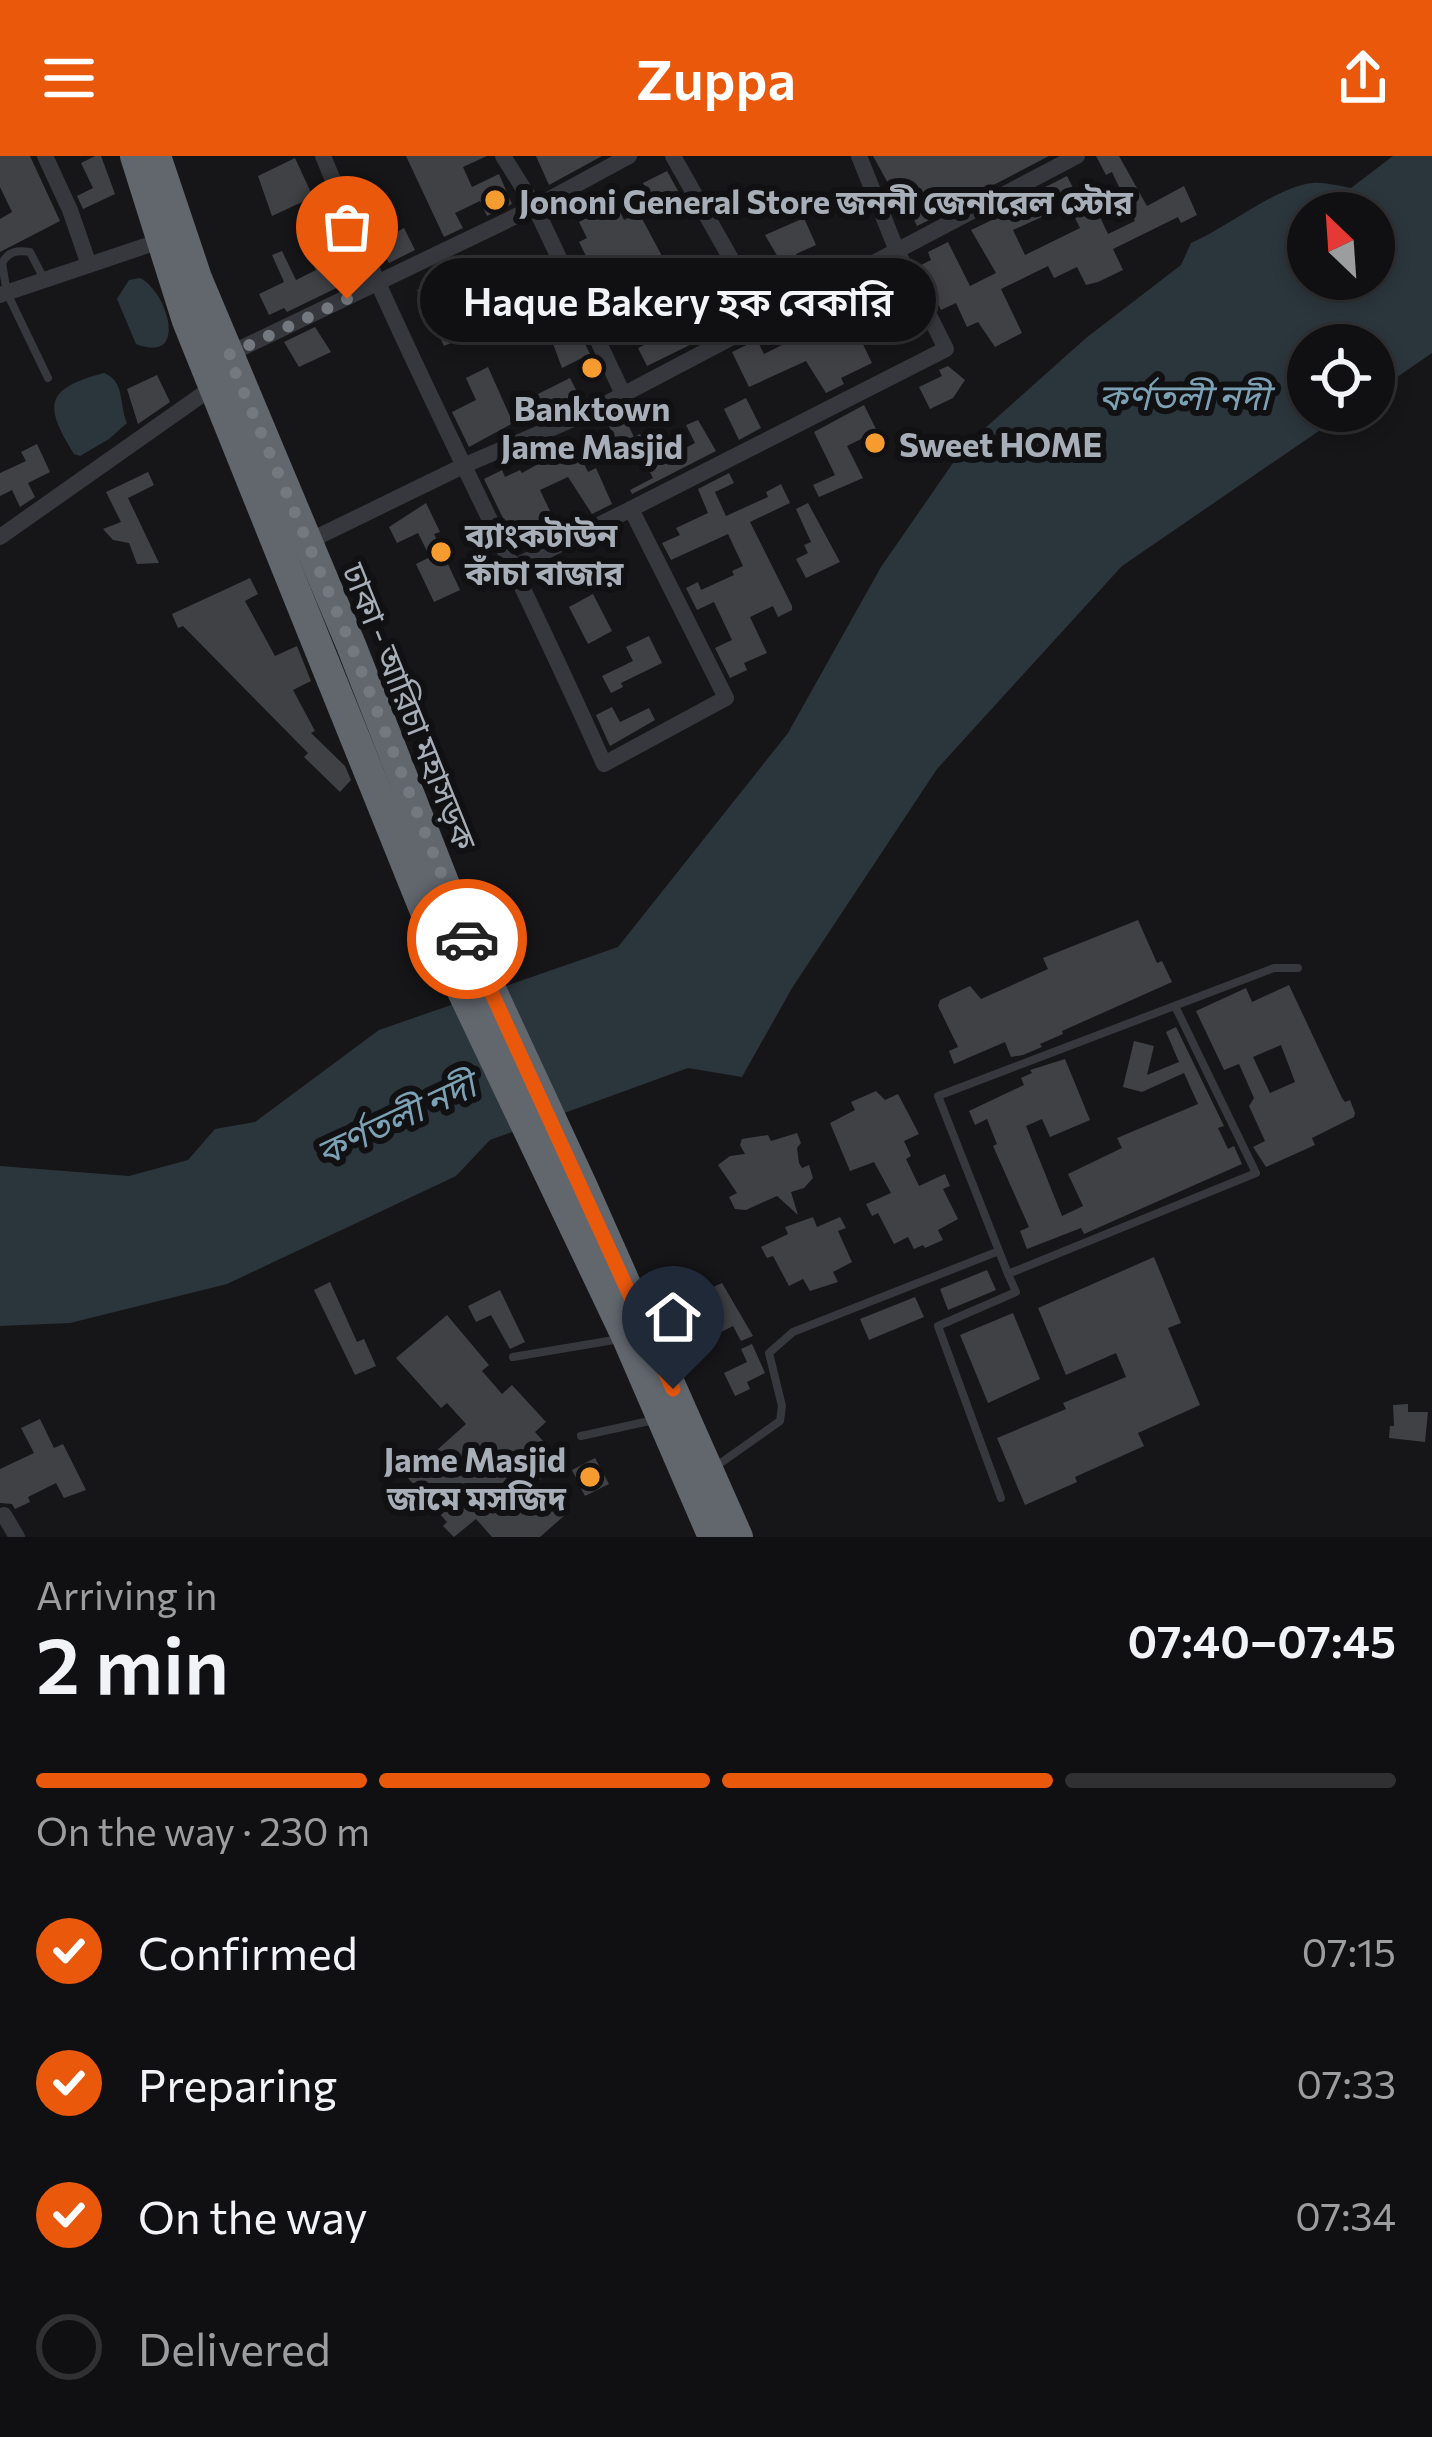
<!DOCTYPE html>
<meta charset="utf-8">
<style>
:root{--surface:#101012;--page:#1e1e20;--text:#f1f3f6;--muted:#9c9d9f;--line:#303032;--accent:#ea580c}
body{margin:0;font-family:Commissioner,"Noto Sans Bengali",sans-serif;background:var(--page);color:var(--text);height:100vh;display:flex;flex-direction:column;font-size:45px;white-space:nowrap}
*{box-sizing:border-box;margin:0}
p{font-size:39px;color:var(--muted)}
.icon{flex:none;width:66px;height:66px;fill:none;stroke:currentColor;stroke-width:2;stroke-linecap:round;stroke-linejoin:round}
.map{position:relative;height:1381px;overflow:hidden}
.panel{display:flex;flex-direction:column;background:var(--surface);flex:1}
.panel>*{flex:none}
.needle{width:78px;rotate:335deg}
.tools{position:absolute;left:1287px;top:36px;display:grid;gap:24px}
.tools a{display:grid;place-items:center;width:108px;height:108px;border-radius:50%;background:var(--surface);box-shadow:0 6px 18px #0003,0 0 0 3px var(--line);font-size:60px}
.pin{position:absolute;display:grid;place-items:center;width:102px;height:102px;color:#fff;margin:-123px -51px;border-radius:50% 50% 50% 0;rotate:-45deg;box-shadow:0 0 12px #0007}
.pin .icon{rotate:45deg}
.courier{position:absolute;display:grid;place-items:center;width:120px;height:120px;margin:-60px;border:9px solid #ea580c;border-radius:50%;background:#fff;color:#222;box-shadow:0 3px 15px #0007}
.bubble{position:absolute;height:84px;border-radius:42px;background:var(--surface);box-shadow:0 6px 18px #0003,0 0 0 3px var(--line);font-size:39px;font-weight:600;line-height:84px;text-align:center}
.overview em{font-style:normal;font-weight:600}
.overview div{display:flex;flex-direction:column-reverse}
.overview{display:flex;align-items:center;justify-content:space-between;height:204px;padding:0 36px}
h1{font-size:78px;font-weight:600;line-height:90px}
.bar{display:grid;grid-template-columns:repeat(4,1fr);gap:18px 12px;align-content:center;height:144px;padding:0 36px}
.bar i{height:15px;border-radius:9px;background:var(--line)}
.bar .active{background:var(--accent)}
.bar p{grid-column:span 4}
ol{padding:0 36px;list-style:none}
li{display:flex;align-items:center;gap:36px;height:132px}
li p{margin-inline-start:auto}
li .icon{padding:12px;border-radius:50%;background:var(--accent);color:#fff;stroke-width:4}
li:last-child{color:var(--muted)}
li i{width:66px;height:66px;border:6px solid var(--line);border-radius:50%}
header{display:flex;justify-content:space-between;align-items:center;height:156px;padding:0 36px;background:var(--accent);color:#fff;font-size:54px;font-weight:600}
.map>svg:first-child{display:block}
.water{fill:#2b363c;fill-rule:evenodd}
.building{fill:#404145;fill-rule:evenodd}
.lines{fill:none;stroke-linecap:round;stroke-linejoin:round}
.lane{stroke:#36383d;stroke-width:8}
.street{stroke:#36383d;stroke-width:16}
.highway{stroke:#62676e;stroke-width:30}
.done{stroke:#747980;stroke-width:12;stroke-dasharray:0 21.6}
.route{stroke:#ea580c;stroke-width:15}
.poi-dot{fill:#f69b2f;stroke:#111113;stroke-width:4.5}
.labels{text-anchor:middle;dominant-baseline:central;stroke-width:12;stroke-linejoin:round;paint-order:stroke}
.poi-label{font-size:33px;font-weight:bold;fill:#a7aeb8;stroke:#111113;text-anchor:start}
.street-label{font-size:33px;fill:#a7aeb8;stroke:#111113}
.water-label{font-size:36px;font-style:italic;fill:#7da1b4;stroke:#111113}
</style>
<header><svg class="icon" aria-label="menu" viewBox="0 0 24 24"><path d="M4 6h16M4 12h16M4 18h16"/></svg>Zuppa<svg class="icon" aria-label="share" viewBox="0 0 24 24"><path d="M12 15V3M7 8l5-5 5 5M5 13v7h14v-7"/></svg></header>
<div class="map">
<svg width="1432" height="1381" viewBox="0 0 1432 1381">
<rect width="100%" height="100%" fill="#161618"/>
<g class="water">
<path d="M1393 0H1432V197L1374 237V189H1308V255H1348L1122 410 937 613 792 832 742 921 688 912 490 984 456 1020 227 1128 70 1167 0 1170V1010L129 1020 188 1004 215 973 255 966 379 874 618 791 788 577 881 411 964 291 1086 182 1181 109 1191 87C1228 71 1274 32 1312 27 1324 26 1339 30 1351 32ZM1308 57H1374V123H1308Z"/>
<path d="M140 122C168 136 189 209 136 188L117 143 129 124Z"/>
<path d="M104 217C125 225 119 248 127 267L109 283 80 300 74 298C45 250 43 233 104 217Z"/>
</g>
<g class="building">
<polygon points="0,0 30,0 60,65 0,96 0,63 12,56 0,31"/>
<polygon points="95,0 101,0 115,38 83,53 77,40 93,32 81,7"/>
<polygon points="406,0 487,0 463,11 472,31 499,18 512,48 487,60 480,45 455,57 463,72 444,81"/>
<polygon points="536,0 602,0 549,29"/>
<polygon points="873,0 1049,0 959,47 954,35 924,48 931,63 917,70 901,34 894,38"/>
<polygon points="1096,0 1119,0 1147,50 1184,30 1197,59 1181,67 1178,61 1113,93 1123,114 1098,126 1086,129 1077,111 1054,122 1048,110 1001,133 1022,177 995,191 978,166 967,171 956,147 941,154 919,110 931,104 928,96 948,86 970,130 996,117 971,74 1015,53 1016,46 1067,20 1073,32 1039,49 1044,60 1013,74 1025,99 1080,72 1071,54 1092,44 1108,78 1135,65 1112,16 1106,19"/>
<polygon points="295,2 313,41 272,60 258,20"/>
<polygon points="667,15 688,53 675,60 666,42 654,49 643,27"/>
<polygon points="616,47 624,64 639,57 670,115 682,109 689,125 720,109 744,153 726,163 714,139 677,157 667,136 604,168 593,144 605,138 579,86 587,82 579,66"/>
<polygon points="804,62 816,89 796,98 806,119 777,131 771,119 785,113 765,79"/>
<polygon points="404,72 415,94 389,107 385,100 381,102 374,88"/>
<polygon points="321,76 323,81 327,79 339,103 351,98 361,120 287,156 284,152 269,159 259,138 284,126 272,99 282,95 296,124 316,114 304,89"/>
<polygon points="506,99 519,126 510,130 522,156 444,190 417,134 447,120 450,126"/>
<polygon points="892,114 910,149 904,152 899,142 857,163 864,178 859,180 872,207 841,222 844,228 826,237 806,205 749,231 732,196 757,184 764,198 802,179 794,163 819,151 822,156 833,150 835,154 855,144 852,137"/>
<polygon points="569,155 590,198 562,212 552,185 577,173"/>
<polygon points="692,166 700,184 647,210 638,192"/>
<polygon points="315,171 331,196 299,211 284,186"/>
<polygon points="948,210 965,224 953,242 930,253 919,231 942,220 939,214"/>
<polygon points="488,211 513,267 469,291 452,256 476,244 466,222"/>
<polygon points="157,219 170,246 138,268 127,233"/>
<polygon points="570,222 582,246 548,260 538,238"/>
<polygon points="746,242 761,272 739,284 724,253"/>
<polygon points="864,249 877,275 847,290 863,322 819,341 813,329 835,319 814,276"/>
<polygon points="621,254 634,281 640,278 652,302 632,308 626,305 605,262"/>
<polygon points="698,264 716,295 632,338 630,334 653,322 648,312 695,287 686,269"/>
<polygon points="37,288 50,316 28,327 35,341 20,351 12,334 0,340 0,317 26,305 21,296"/>
<polygon points="574,288 588,316 596,312 612,348 592,358 568,321 540,334 559,374 534,387 532,382 516,389 484,323 502,314 505,321 520,314 522,317"/>
<polygon points="148,316 154,329 128,342 159,407 137,408 129,387 113,384 103,373 121,366 106,336"/>
<polygon points="729,317 734,327 715,336 726,360 768,341 766,336 781,328 790,347 750,366 792,450 792,454 778,461 773,450 750,461 767,497 744,507 747,514 730,522 715,492 732,484 714,446 697,454 686,432 698,426 701,434 734,419 732,415 743,410 728,378 671,404 662,387 680,379 676,372 708,357 698,333"/>
<polygon points="426,347 440,376 434,378 460,434 434,446 416,408 430,401 418,377 397,387 389,371"/>
<polygon points="808,347 840,406 806,422 796,403 808,397 804,389 811,386 796,353"/>
<polygon points="250,422 258,438 245,445 275,500 297,490 311,525 293,534 315,575 311,577 345,610 351,624 340,636 304,601 308,597 183,470 178,472 172,458"/>
<polygon points="593,438 612,475 588,488 569,451"/>
<polygon points="649,480 662,507 621,527 623,531 611,537 602,520 633,505 626,491"/>
<polygon points="612,551 620,566 649,552 655,564 610,590 596,559"/>
<polygon points="1138,764 1157,807 1162,805 1172,826 1062,875 1063,878 1040,888 1042,891 1023,899 1011,901 1005,886 954,908 949,895 958,891 938,850 940,844 970,830 981,843 1048,813 1043,802"/>
<path d="M1289 829 1342 942 1345 946 1350 944 1355 957 1354 961 1312 982 1315 989 1266 1011 1253 991 1265 985 1249 950 1254 942 1239 908 1224 914 1196 855 1246 832 1252 846ZM1281 889 1295 926 1270 937 1253 901Z"/>
<polygon points="1176,871 1224,970 1218,972 1228,993 1234,990 1242,1008 1084,1078 1081,1072 1027,1093 1020,1075 1029,1071 993,990 997,988 987,963 975,969 969,955 1024,929 1021,922 1032,917 1030,914 1065,903 1090,964 1050,981 1042,963 1026,970 1062,1060 1083,1050 1068,1018 1122,992 1117,982 1198,948 1184,917 1142,936 1123,931 1134,885 1154,890 1147,919 1179,906 1166,876"/>
<polygon points="876,935 885,944 898,938 919,978 904,985 911,1000 906,1003 919,1030 945,1018 950,1030 943,1033 958,1063 938,1074 943,1084 925,1092 923,1089 914,1093 908,1081 894,1088 878,1057 872,1060 866,1048 891,1037 874,1006 850,1015 830,967 855,954 851,946"/>
<polygon points="797,977 801,987 797,992 799,1007 802,1012 809,1009 813,1022 804,1032 791,1036 798,1059 777,1040 746,1054 735,1053 729,1041 737,1037 718,1009 730,1000 745,998 740,989 742,983 768,979 771,985"/>
<polygon points="813,1061 817,1071 840,1061 846,1072 838,1075 852,1106 833,1116 838,1126 810,1135 803,1123 789,1130 773,1100 767,1102 761,1091 788,1078 785,1071"/>
<polygon points="1154,1101 1181,1167 1168,1172 1200,1249 1138,1277 1144,1290 1075,1321 1077,1326 1025,1349 997,1282 1066,1253 1063,1247 1126,1221 1116,1197 1066,1219 1038,1152"/>
<polygon points="987,1114 996,1134 948,1154 940,1133"/>
<polygon points="330,1126 357,1186 364,1183 376,1210 355,1219 314,1134"/>
<polygon points="722,1127 753,1180 741,1185 733,1170 719,1177 705,1148 698,1151 693,1140"/>
<polygon points="500,1134 525,1186 510,1193 491,1159 476,1166 468,1150"/>
<polygon points="915,1141 924,1161 869,1184 860,1163"/>
<polygon points="1013,1157 1040,1223 988,1247 960,1179"/>
<polygon points="447,1159 489,1209 482,1215 502,1238 512,1229 546,1266 535,1276 561,1305 536,1327 565,1359 540,1381 492,1381 476,1363 454,1381 443,1370 447,1366 407,1321 466,1268 447,1247 441,1252 396,1202"/>
<polygon points="752,1188 765,1217 747,1226 750,1233 735,1240 724,1217 747,1206 741,1193"/>
<polygon points="1408,1248 1408,1256 1428,1256 1425,1286 1389,1282 1390,1270 1394,1270 1393,1249"/>
<polygon points="40,1263 54,1292 63,1288 86,1334 64,1342 56,1327 28,1341 30,1346 15,1353 12,1348 0,1347 0,1313 34,1297 21,1272"/>
<polygon points="595,1302 609,1328 585,1340 572,1314"/>
</g>
<g class="lines">
<g class="lane">
<path d="M44 123 30 96C17 94 9 95 2 107L7 137 48 222"/>
<polyline points="999,1095 1008,1118"/>
<polyline points="513,1201 620,1183"/>
<polyline points="581,1280 654,1264"/>
<polyline points="715,1311 780,1265 782,1250 769,1197 793,1176 999,1095 938,940 1274,812 1298,812"/>
<polyline points="1001,1342 938,1170 1016,1136 1008,1118 1256,1017 1175,850"/>
</g>
<g class="street">
<polyline points="45,0 70,54 89,109"/>
<path d="M323 0C408 207 514 404 604 608L726 542 631 353 946 193 897 95 859 0"/>
<polyline points="503,0 535,51 623,238"/>
<polyline points="673,0 766,165"/>
<polyline points="0,139 160,85"/>
<polyline points="227,199 535,51 629,0"/>
<polyline points="0,381 213,231"/>
<polyline points="305,387 465,309 590,256 1077,0"/>
<polyline points="514,411 631,353"/>
<polyline points="4,1359 17,1381"/>
</g>
<g class="highway">
<polyline points="135,0 187,165 430,768 627,1182 713,1381"/>
<polyline points="156,0 197,122 351,489 458,762 582,1029 738,1381"/>
</g>
</g>
<g class="lines">
<polyline class="done" points="347,143 228,199 351,489 467,783"/>
<polyline class="route" points="467,783 673,1233"/>
</g>
<g class="poi-dot">
<circle cx="495" cy="44" r="12"/>
<circle cx="592" cy="212" r="12"/>
<circle cx="875" cy="287" r="12"/>
<circle cx="441" cy="396" r="12"/>
<circle cx="590" cy="1321" r="12"/>
</g>
<g class="labels">
<g class="poi-label">
<text x="519" y="44">Jononi General Store জননী জেনারেল স্টোর</text>
<text x="592" y="251" text-anchor="middle">Banktown<tspan x="592" dy="38">Jame Masjid</tspan></text>
<text x="899" y="287">Sweet HOME</text>
<text x="465" y="377">ব্যাংকটাউন<tspan x="465" dy="38">কাঁচা বাজার</tspan></text>
<text x="566" y="1302" text-anchor="end">Jame Masjid<tspan x="566" dy="38">জামে মসজিদ</tspan></text>
</g>
<g class="street-label">
<text transform="translate(411 550) rotate(68)">ঢাকা - আরিচা মহাসড়ক</text>
</g>
<g class="water-label">
<text x="1184" y="239">কর্ণতলী নদী</text>
<text transform="translate(395 961) rotate(-25)">কর্ণতলী নদী</text>
</g>
</g>
</svg>
<div class="tools">
<a><svg class="needle" viewBox="-14 -14 28 28"><path d="M0-13l5 13h-10z" fill="#e53935"/><path d="M0 13l5-13h-10z" fill="#9c9d9f"/></svg></a>
<a><svg class="icon" aria-label="locate" viewBox="0 0 24 24"><circle cx="12" cy="12" r="6"/><path d="M12 2v4M12 18v4M2 12h4M18 12h4"/></svg></a>
</div>
<div class="pin" style="left:347px;top:143px;background:#ea580c"><svg class="icon" aria-label="bag" viewBox="0 0 24 24"><path d="M5 8h14l-1 12H6zM9 8a3 3 0 0 1 6 0"/></svg></div>
<div class="pin" style="left:673px;top:1233px;background:#1f2937"><svg class="icon" aria-label="home" viewBox="0 0 24 24"><path d="M3 11l9-7 9 7M6 9v11h12V9"/></svg></div>
<div class="courier" style="left:467px;top:783px"><svg class="icon" aria-label="car" viewBox="0 0 24 24"><path d="M5 17H2v-5l4-1 3-4h7l3 4 3 1v5h-3M9 17h6M6 11h13"/><circle cx="7" cy="17" r="2"/><circle cx="17" cy="17" r="2"/></svg></div>
<div class="bubble" style="left:420px;top:102px;width:516px">Haque Bakery হক বেকারি</div>
</div>
<section class="panel">
<div class="overview"><div><h1>2 min</h1><p>Arriving in</p></div><em>07:40–07:45</em></div>
<div class="bar"><i class="active"></i><i class="active"></i><i class="active"></i><i></i><p>On the way · 230 m</p></div>
<ol>
<li><svg class="icon" aria-label="check" viewBox="0 0 24 24"><path d="M5 12l5 5 9-10"/></svg>Confirmed<p>07:15</p></li>
<li><svg class="icon" aria-label="check" viewBox="0 0 24 24"><path d="M5 12l5 5 9-10"/></svg>Preparing<p>07:33</p></li>
<li><svg class="icon" aria-label="check" viewBox="0 0 24 24"><path d="M5 12l5 5 9-10"/></svg>On the way<p>07:34</p></li>
<li><i></i>Delivered</li>
</ol>
</section>
